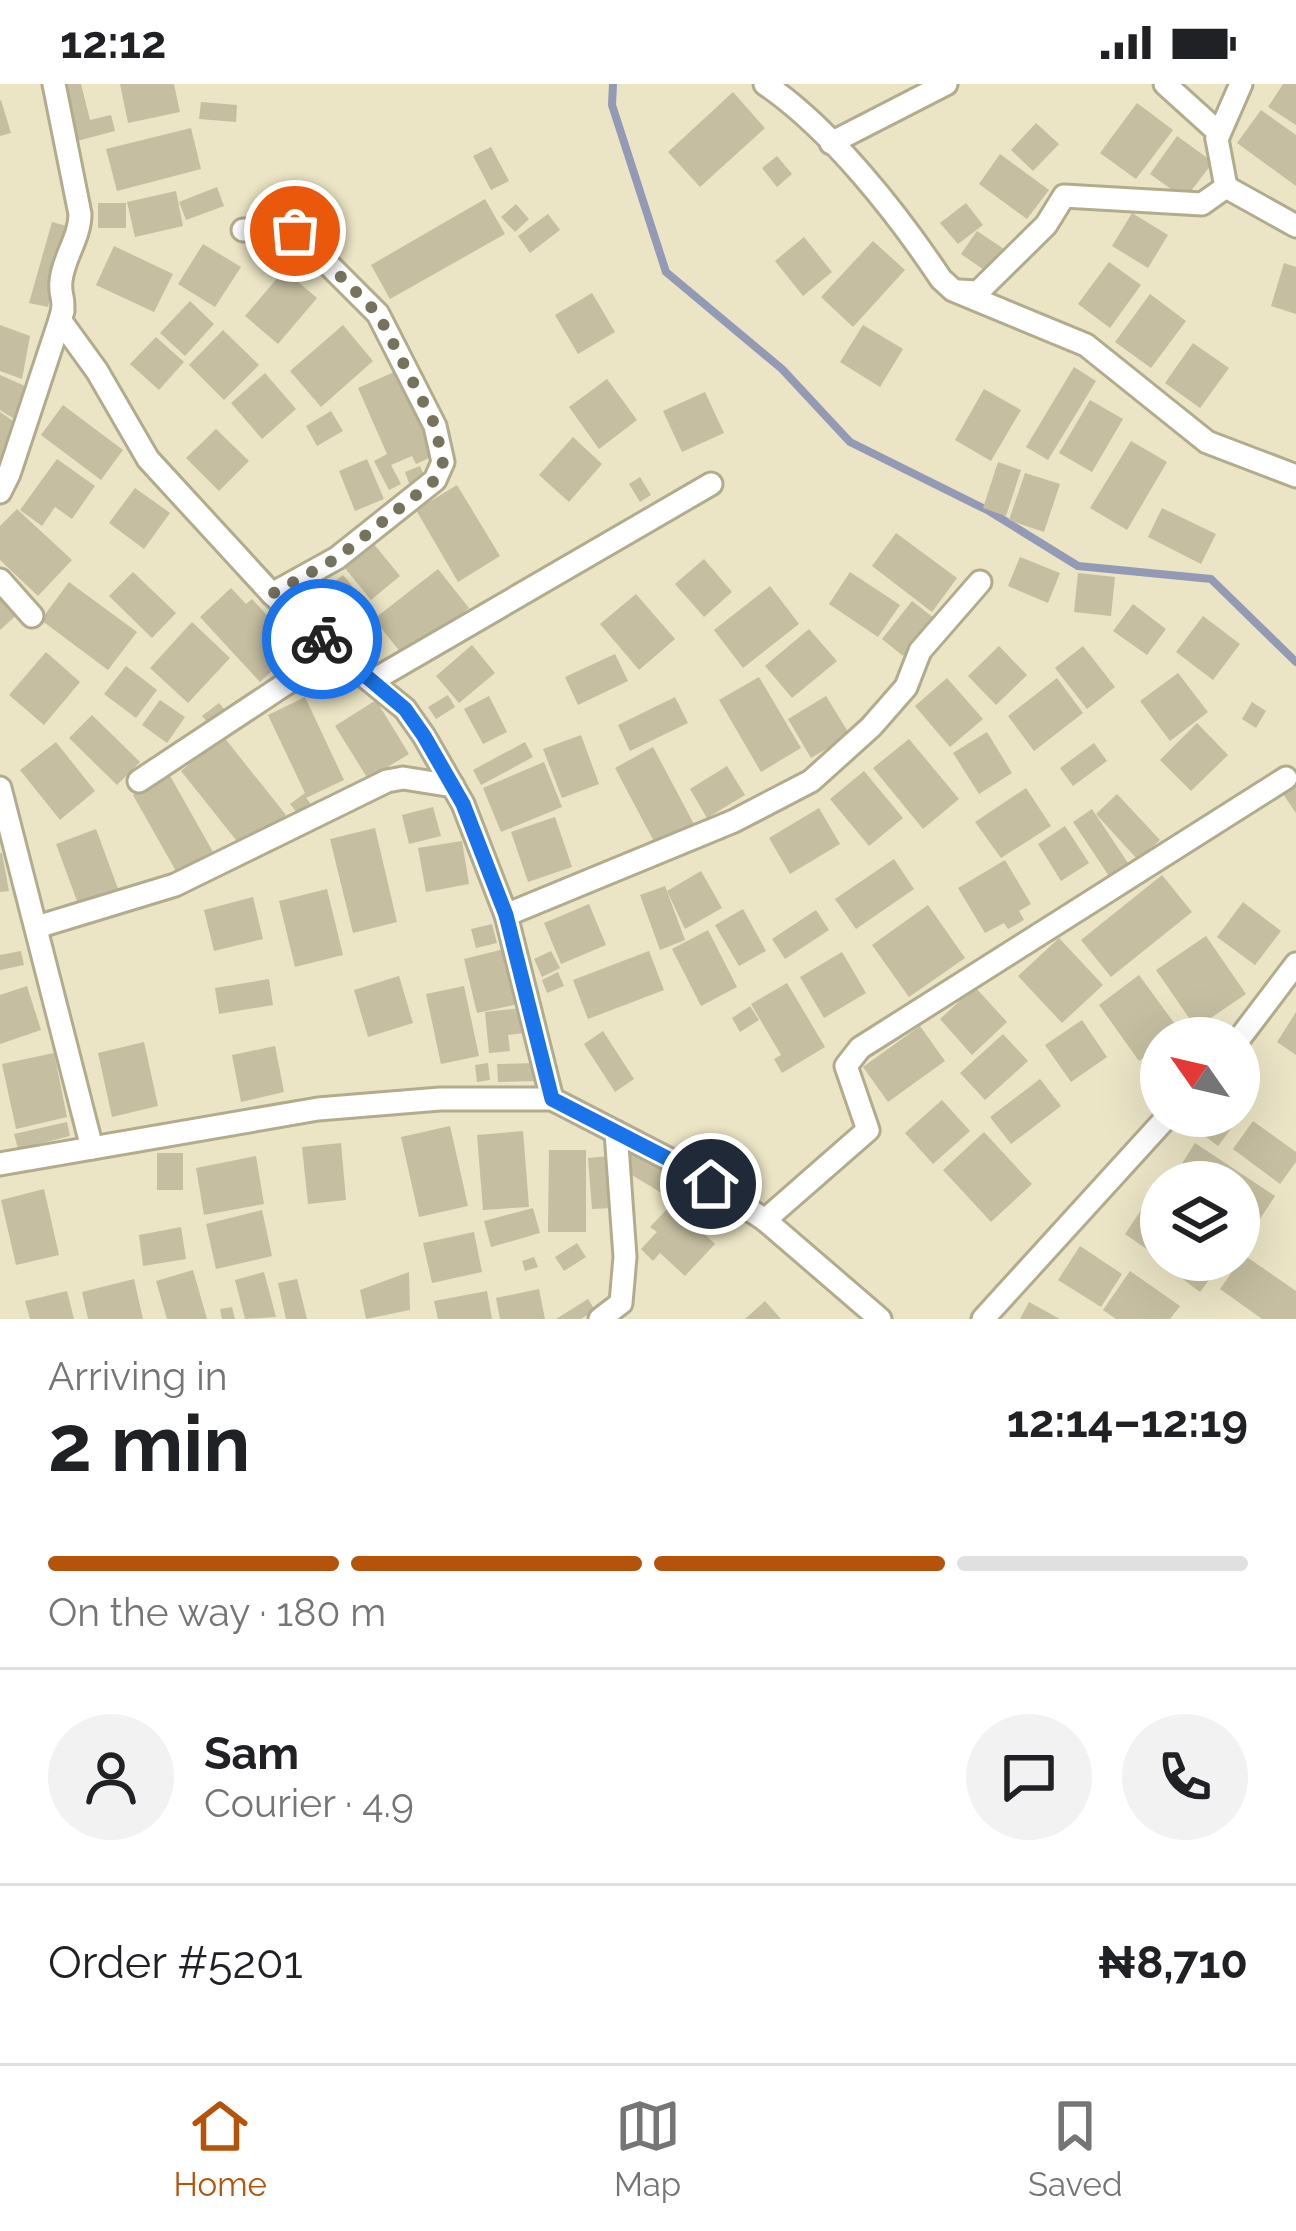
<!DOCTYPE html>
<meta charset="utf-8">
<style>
:root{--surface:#fff;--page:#f2f2f2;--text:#202124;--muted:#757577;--line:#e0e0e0;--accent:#b45309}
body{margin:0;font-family:Raleway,sans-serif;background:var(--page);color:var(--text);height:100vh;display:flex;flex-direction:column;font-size:45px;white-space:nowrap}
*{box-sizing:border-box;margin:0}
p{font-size:39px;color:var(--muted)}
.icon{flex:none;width:66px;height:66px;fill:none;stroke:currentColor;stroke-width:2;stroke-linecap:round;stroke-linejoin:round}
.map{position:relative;height:1235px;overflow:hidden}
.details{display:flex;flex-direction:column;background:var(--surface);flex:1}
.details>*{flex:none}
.needle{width:78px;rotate:304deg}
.controls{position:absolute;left:1140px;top:933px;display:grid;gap:24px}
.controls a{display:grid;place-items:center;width:120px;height:120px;border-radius:50%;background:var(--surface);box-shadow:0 12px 48px #0002;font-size:60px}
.pin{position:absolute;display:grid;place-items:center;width:102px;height:102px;color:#fff;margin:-51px;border:6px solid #fff;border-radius:50%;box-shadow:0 3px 12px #0007}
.courier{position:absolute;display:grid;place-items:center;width:120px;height:120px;margin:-60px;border:9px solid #1a73e8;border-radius:50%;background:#fff;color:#222;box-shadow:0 3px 15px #0007}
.headline em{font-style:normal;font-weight:700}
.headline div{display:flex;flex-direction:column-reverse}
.headline{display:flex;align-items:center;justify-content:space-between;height:204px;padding:0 48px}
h1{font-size:78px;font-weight:700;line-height:90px}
.bar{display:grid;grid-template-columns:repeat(4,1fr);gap:18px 12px;align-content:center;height:144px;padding:0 48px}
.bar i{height:15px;border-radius:9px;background:var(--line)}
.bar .on{background:var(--accent)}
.bar p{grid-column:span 4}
.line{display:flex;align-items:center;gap:30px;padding:0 48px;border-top:3px solid var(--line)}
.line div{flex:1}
.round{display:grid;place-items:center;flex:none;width:126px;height:126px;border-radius:63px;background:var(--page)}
.status{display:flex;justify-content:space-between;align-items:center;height:84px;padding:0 60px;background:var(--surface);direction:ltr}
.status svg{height:33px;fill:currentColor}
.menu{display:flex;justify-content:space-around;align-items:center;height:168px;border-top:3px solid var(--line);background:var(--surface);font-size:33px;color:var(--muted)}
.menu a{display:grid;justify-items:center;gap:6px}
.menu .on{color:var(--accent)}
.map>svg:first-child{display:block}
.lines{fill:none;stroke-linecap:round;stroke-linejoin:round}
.stream{stroke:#939ab5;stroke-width:8}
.building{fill:#c5bea0}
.minor-casing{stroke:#b2ac8e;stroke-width:27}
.minor{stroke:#fff;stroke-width:21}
.done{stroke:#75725e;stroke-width:12;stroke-dasharray:0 21.6}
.route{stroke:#1a73e8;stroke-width:15}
</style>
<div class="status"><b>12:12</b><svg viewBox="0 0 49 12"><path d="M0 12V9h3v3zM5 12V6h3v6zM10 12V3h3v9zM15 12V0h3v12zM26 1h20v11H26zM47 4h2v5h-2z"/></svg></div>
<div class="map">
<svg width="1296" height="1235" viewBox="0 0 1296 1235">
<rect width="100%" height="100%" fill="#ebe4c5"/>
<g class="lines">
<polyline class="stream" points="613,0 612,21 666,188 782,285 850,358 989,427 1078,482 1211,495 1296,578"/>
</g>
<g class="building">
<polygon points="59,0 81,0 90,36 111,31 115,47 73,58"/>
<polygon points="120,0 174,0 180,28 128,39"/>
<polygon points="1283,0 1296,0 1296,41 1268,23"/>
<polygon points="733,8 765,44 700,103 668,68"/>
<polygon points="1,16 11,49 0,52 0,17"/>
<polygon points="201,18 237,21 236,38 199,35"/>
<polygon points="1137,19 1173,46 1136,95 1100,69"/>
<polygon points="1261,26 1296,51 1296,102 1237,59"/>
<polygon points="1036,39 1059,60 1033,87 1011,66"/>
<polygon points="191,44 201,85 117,107 106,65"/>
<polygon points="1177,52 1213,78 1185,115 1150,90"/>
<polygon points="491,63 509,97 491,106 473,72"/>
<polygon points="1000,70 1049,106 1027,135 979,100"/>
<polygon points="777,72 792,90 777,103 762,84"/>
<polygon points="217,103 224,122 186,136 179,118"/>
<polygon points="176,107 183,142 135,153 127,118"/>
<polygon points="485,115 505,150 390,215 371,181"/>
<rect x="98" y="119" width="28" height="25"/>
<polygon points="966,119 983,141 958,160 940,139"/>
<polygon points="516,120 529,135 515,148 501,133"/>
<polygon points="1132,129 1168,151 1148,184 1112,162"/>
<polygon points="548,130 560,146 530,169 518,152"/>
<polygon points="52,138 70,143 48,223 29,219"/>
<polygon points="977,147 1004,165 987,188 961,170"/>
<polygon points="804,153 832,188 803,212 775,177"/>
<polygon points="873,157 905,186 853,243 821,213"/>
<polygon points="203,160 241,183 215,223 178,200"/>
<polygon points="114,162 173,190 154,228 96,201"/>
<polygon points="1109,178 1141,201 1110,244 1078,220"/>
<polygon points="1284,179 1296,183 1296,230 1271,222"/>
<polygon points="284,186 317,214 278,260 245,232"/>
<polygon points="592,209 615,248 578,270 555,231"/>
<polygon points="1150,210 1186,237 1151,284 1115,258"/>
<polygon points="190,217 214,240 185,272 160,249"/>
<polygon points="0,241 30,252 22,295 0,287"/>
<polygon points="343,241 373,277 321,323 290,287"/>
<polygon points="863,241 903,265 880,303 840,278"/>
<polygon points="223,246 259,281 224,316 189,281"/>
<polygon points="156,253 184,278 159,306 130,280"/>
<polygon points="1193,259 1229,284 1200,324 1165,299"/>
<polygon points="1074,283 1096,297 1048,376 1026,363"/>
<polygon points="403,284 436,371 416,380 412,372 391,381 401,400 389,406 374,377 387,370 358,304"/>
<polygon points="265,289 296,325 262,355 231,319"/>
<polygon points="0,291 25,302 16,336 0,326"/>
<polygon points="607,295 637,336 599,365 569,323"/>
<polygon points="984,305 1021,326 991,377 955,356"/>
<polygon points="705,308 724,349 682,368 663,327"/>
<polygon points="1090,316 1123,335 1092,388 1059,369"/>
<polygon points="63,321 123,366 101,396 41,351"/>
<polygon points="331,327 343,347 317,362 306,342"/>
<polygon points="0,328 22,343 0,374"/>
<polygon points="216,345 249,377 219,407 186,374"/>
<polygon points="573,353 602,380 569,418 539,391"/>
<polygon points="1131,357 1167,378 1127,446 1090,424"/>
<polygon points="57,375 95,402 72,435 55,423 42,442 20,426"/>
<polygon points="367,375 384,415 355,427 339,387"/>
<polygon points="998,378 1021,386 1006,432 983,424"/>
<polygon points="420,382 426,396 410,402 405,388"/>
<polygon points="1025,389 1060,400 1044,448 1009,436"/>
<polygon points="640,393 651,411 640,418 629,400"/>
<polygon points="457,401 500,472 458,498 416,426"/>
<polygon points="135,404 170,429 144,465 109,439"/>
<polygon points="1162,424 1216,450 1201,480 1148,453"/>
<polygon points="17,425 72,476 38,512 0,476 0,442"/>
<polygon points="896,449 957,494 932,528 872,482"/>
<polygon points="373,459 400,492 371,516 344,483"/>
<polygon points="1020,473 1060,489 1048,519 1008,502"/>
<polygon points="704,475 732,508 704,533 675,500"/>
<polygon points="438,485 469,524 405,574 374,535"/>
<polygon points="133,488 176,529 152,554 109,512"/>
<polygon points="850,488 900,521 878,553 829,520"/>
<polygon points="1078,489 1115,493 1111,532 1074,528"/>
<polygon points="343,491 367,520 340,542 316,513"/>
<polygon points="69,498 137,548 108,586 41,536"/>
<polygon points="770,502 799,540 743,584 714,546"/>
<polygon points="231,504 246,520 252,515 277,542 273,546 292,567 286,573 289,578 277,589 274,585 260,598 200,533"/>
<polygon points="0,505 20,528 0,546"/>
<polygon points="636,510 675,555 639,586 600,540"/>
<polygon points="912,517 934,534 903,572 882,555"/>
<polygon points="1133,520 1166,545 1147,571 1113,547"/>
<polygon points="1203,532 1240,560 1213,596 1176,568"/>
<polygon points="366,536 376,549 352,569 341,556"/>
<polygon points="192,538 230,574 188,619 150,584"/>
<polygon points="809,545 837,577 792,614 765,582"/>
<polygon points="472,561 495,589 459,619 436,592"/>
<polygon points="999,562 1027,591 996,621 968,592"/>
<polygon points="1083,562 1115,603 1087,625 1055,584"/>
<polygon points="46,568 80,598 44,641 9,611"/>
<polygon points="615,570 628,597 578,621 565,593"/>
<polygon points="126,582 157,606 136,634 104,610"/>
<polygon points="1178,589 1208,628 1170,657 1140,617"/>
<polygon points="759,593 801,664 761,688 719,616"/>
<polygon points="947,594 983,635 950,663 915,622"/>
<polygon points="1057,594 1083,629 1034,667 1008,632"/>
<polygon points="448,611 455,623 436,635 428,623"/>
<polygon points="489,612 507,648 483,660 464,625"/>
<polygon points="826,612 850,651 811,674 788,635"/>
<polygon points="305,613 344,696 306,714 314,724 301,734 290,720 305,709 268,631"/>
<polygon points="675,613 688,639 630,667 618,641"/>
<polygon points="160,616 185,633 167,659 142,641"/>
<polygon points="376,616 409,670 368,695 335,642"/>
<polygon points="1252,618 1266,627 1256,644 1242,635"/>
<polygon points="219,619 229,631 213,645 202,632"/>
<polygon points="92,631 140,678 117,701 69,654"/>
<polygon points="1197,639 1228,671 1191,707 1160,676"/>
<polygon points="987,648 1012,689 979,710 953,669"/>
<polygon points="581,651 599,700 562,714 543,665"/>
<polygon points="223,652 286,731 244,766 181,687"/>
<polygon points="909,655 959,715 923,745 873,684"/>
<polygon points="56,658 95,707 60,736 20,686"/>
<polygon points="525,658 533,673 481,701 473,686"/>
<polygon points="1094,659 1107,677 1073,702 1060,684"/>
<polygon points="653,663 695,742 657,763 615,684"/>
<polygon points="544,678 562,723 501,748 483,704"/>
<polygon points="727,682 745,711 707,734 690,705"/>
<polygon points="864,687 903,734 869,762 830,715"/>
<polygon points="169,690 213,768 177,789 133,711"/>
<polygon points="1296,701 1296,729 1283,710"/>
<polygon points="1026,704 1051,742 1001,774 975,738"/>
<polygon points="1117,710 1160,756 1138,776 1096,730"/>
<polygon points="433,723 441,752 409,760 402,731"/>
<polygon points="819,724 840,760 790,790 769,754"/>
<polygon points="1092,725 1128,779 1109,792 1073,738"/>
<polygon points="555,733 572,783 528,798 511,748"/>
<polygon points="1065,742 1089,779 1061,797 1038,760"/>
<polygon points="375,744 397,838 353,849 330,755"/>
<polygon points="96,745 120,810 80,825 56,760"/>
<polygon points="462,757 469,800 426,808 418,764"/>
<polygon points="0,769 2,769 9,807 0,808"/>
<polygon points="894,775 914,805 856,845 835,815"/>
<polygon points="1005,776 1031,820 1019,827 1024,836 1008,845 1004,839 985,849 958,804"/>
<polygon points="701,787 722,824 685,845 667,807"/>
<polygon points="1162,791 1192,828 1111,893 1081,856"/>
<polygon points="665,802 685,856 660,866 640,811"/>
<polygon points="327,805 343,871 295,883 279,817"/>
<polygon points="253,813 263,855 214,867 204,826"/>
<polygon points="1243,818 1281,847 1255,881 1217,853"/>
<polygon points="589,820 606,861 561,880 544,839"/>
<polygon points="928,821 965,874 909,913 872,861"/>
<polygon points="743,825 766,867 739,882 715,841"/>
<polygon points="816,826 829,846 785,875 772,855"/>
<polygon points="492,840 497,859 476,864 471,845"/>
<polygon points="708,846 737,903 701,922 672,865"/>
<polygon points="1206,852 1246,910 1196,944 1156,886"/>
<polygon points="1059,854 1103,901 1062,939 1018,892"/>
<polygon points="504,865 518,920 477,929 464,875"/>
<polygon points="21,867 24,881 0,886 0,871"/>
<polygon points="551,867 560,884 542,893 534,875"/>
<polygon points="649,867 664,906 588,935 573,896"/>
<polygon points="842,868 866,909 824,934 800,893"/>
<polygon points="558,888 564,902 547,909 542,896"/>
<polygon points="1139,891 1180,947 1170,954 1161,954 1161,961 1139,977 1099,921"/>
<polygon points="399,892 413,939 368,953 354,906"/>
<polygon points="269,895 273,921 219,930 215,904"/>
<polygon points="787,899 825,963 782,989 774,975 781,971 751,920"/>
<polygon points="27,902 41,946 0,960 0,911"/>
<polygon points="464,902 479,972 441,980 426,910"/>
<polygon points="975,903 1007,938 972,971 940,935"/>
<polygon points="750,922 759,936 740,948 732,934"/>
<polygon points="521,924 524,949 508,951 510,967 489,969 485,928"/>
<polygon points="1296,928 1296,971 1277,958"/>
<polygon points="1082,936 1107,973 1071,998 1045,961"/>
<polygon points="920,942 945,977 888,1018 863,983"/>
<polygon points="603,947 634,995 615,1008 584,960"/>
<polygon points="1003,950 1028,977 985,1016 960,989"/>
<polygon points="144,958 158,1022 112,1033 98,969"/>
<polygon points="275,962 284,1008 241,1018 232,971"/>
<polygon points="54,969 67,1033 16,1045 2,980"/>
<polygon points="488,979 490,996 477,998 475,981"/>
<polygon points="536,979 537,997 498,998 497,980"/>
<polygon points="1040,995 1061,1022 1011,1060 990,1033"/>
<polygon points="942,1016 970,1047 933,1080 905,1049"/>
<polygon points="1196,1032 1230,1032 1237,1037 1218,1062 1190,1041"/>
<polygon points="1253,1037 1296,1068 1296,1078 1280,1100 1233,1065"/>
<polygon points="67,1038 70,1052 18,1065 14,1050"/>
<polygon points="450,1042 468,1122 419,1133 401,1053"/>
<polygon points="523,1047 529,1123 483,1126 477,1051"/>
<polygon points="984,1048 1032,1100 991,1138 943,1086"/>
<polygon points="341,1059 346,1116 308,1120 302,1063"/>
<polygon points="1195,1059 1275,1112 1249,1152 1239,1146 1239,1098 1170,1098"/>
<polygon points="627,1060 718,1115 706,1136 627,1088"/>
<polygon points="549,1066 586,1066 586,1148 548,1148"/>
<rect x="157" y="1069" width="26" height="37"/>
<polygon points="256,1072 264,1120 204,1131 196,1084"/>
<polygon points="610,1072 613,1124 592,1125 588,1074"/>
<polygon points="44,1105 59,1171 16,1181 1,1116"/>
<polygon points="1152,1110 1161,1117 1161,1175 1125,1150"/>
<polygon points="672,1120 715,1160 685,1192 660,1169 653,1177 641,1165 657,1148 650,1143"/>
<polygon points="533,1124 540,1149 491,1163 484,1137"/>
<polygon points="262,1126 272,1172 216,1185 206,1140"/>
<polygon points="181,1143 186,1175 143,1182 139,1151"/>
<polygon points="474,1148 482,1188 432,1199 423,1159"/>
<polygon points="577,1159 586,1173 564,1187 555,1173"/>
<polygon points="1080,1162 1122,1190 1101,1223 1058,1196"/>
<polygon points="1244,1171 1296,1207 1296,1235 1262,1235 1220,1205"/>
<polygon points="534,1173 538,1183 525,1187 522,1177"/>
<polygon points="1193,1176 1224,1176 1200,1208 1180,1193"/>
<polygon points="193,1186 207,1235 167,1235 156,1197"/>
<polygon points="1130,1187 1180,1222 1170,1235 1116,1235 1103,1226"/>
<polygon points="264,1188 276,1233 245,1235 235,1196"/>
<polygon points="409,1188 410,1226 366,1235 360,1206"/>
<polygon points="134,1195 143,1235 88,1235 82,1208"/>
<polygon points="297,1195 307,1235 286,1235 278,1199"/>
<polygon points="539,1205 545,1235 500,1235 496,1214"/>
<polygon points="67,1207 74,1235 30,1235 25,1217"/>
<polygon points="487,1207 492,1235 438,1235 434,1217"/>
<polygon points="588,1215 595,1226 581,1235 556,1235"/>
<polygon points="765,1217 781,1235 745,1235"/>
<polygon points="1029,1218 1060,1235 1020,1235"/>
<polygon points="232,1223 235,1235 222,1235 220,1225"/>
</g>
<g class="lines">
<defs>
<g id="minor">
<path d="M54 0 80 130C80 154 63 174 61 197 59 214 67 214 60 236L97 287 148 375 272 510 341 573 405 625 424 652 463 720 506 831 552 1015"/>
<path d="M765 0C831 45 897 129 941 195L953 206 1086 261 1207 358 1296 392"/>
<polyline points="1165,0 1217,47 1217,55"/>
<polyline points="831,59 946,0"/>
<polyline points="1226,103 1217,55 1241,0"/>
<polyline points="243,146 295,147 378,230 435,342 443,378 435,396 337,474 272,510"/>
<polyline points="959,207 978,208 1046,141 1064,112 1202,120 1226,103 1296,142"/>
<polyline points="0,408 9,390 63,227"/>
<polyline points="0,496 32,532"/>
<polyline points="372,597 711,400"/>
<polyline points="139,697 287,599 341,573"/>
<polyline points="0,704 92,1064"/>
<polyline points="506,831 734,737 811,697 871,643 906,603 920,567 980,498"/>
<polyline points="37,843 175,801 387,697 403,694 453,702"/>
<polyline points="1239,955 1296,880"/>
<polyline points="0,1080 318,1025 440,1015 552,1015 684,1083 765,1136 880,1235"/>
<polyline points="765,1136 868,1046 846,982 860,964 1286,694"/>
<polyline points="600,1235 621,1219 625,1173 616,1048"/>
<polyline points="983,1235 1168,1032"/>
</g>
</defs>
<use href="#minor" class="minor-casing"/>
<use href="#minor" class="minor"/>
</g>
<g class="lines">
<polyline class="done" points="295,147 378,230 435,341 443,378 435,396 337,474 272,510 322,555"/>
<polyline class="route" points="322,555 405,625 424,652 463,720 506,831 552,1015 684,1083 711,1100"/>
</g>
</svg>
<div class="controls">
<a><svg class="needle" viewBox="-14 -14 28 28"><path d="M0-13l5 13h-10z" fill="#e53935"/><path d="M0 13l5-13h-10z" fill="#757577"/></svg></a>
<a><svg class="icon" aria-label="layers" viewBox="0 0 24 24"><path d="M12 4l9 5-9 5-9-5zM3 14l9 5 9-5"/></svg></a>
</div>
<div class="pin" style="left:295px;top:147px;background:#ea580c"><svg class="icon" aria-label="bag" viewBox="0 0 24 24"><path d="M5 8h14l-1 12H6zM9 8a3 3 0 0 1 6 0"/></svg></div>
<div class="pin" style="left:711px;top:1100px;background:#1f2937"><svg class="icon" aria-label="home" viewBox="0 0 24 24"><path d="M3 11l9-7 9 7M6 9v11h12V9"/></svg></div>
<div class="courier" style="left:322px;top:555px"><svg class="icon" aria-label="bike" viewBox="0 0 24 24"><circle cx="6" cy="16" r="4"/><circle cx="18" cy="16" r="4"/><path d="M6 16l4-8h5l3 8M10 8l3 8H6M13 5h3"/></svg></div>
</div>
<section class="details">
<div class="headline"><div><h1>2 min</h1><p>Arriving in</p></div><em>12:14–12:19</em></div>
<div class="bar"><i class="on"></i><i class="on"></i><i class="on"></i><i></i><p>On the way · 180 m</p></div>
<div class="line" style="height:216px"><a class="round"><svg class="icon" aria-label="person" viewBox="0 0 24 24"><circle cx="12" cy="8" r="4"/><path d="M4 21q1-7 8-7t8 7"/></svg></a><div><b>Sam</b><p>Courier · 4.9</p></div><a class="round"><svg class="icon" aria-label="chat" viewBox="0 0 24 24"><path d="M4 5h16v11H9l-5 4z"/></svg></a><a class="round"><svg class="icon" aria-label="phone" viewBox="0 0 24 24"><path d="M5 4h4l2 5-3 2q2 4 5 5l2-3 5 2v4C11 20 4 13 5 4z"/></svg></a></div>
<div class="line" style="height:156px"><div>Order #5201</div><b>₦8,710</b></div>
</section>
<nav class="menu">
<a class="on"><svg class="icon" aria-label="home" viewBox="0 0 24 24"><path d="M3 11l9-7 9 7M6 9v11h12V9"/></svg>Home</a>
<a><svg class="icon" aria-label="map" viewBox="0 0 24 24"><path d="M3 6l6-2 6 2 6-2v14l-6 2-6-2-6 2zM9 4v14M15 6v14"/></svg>Map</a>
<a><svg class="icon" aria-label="saved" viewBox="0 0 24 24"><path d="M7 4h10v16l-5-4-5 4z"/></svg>Saved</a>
</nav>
